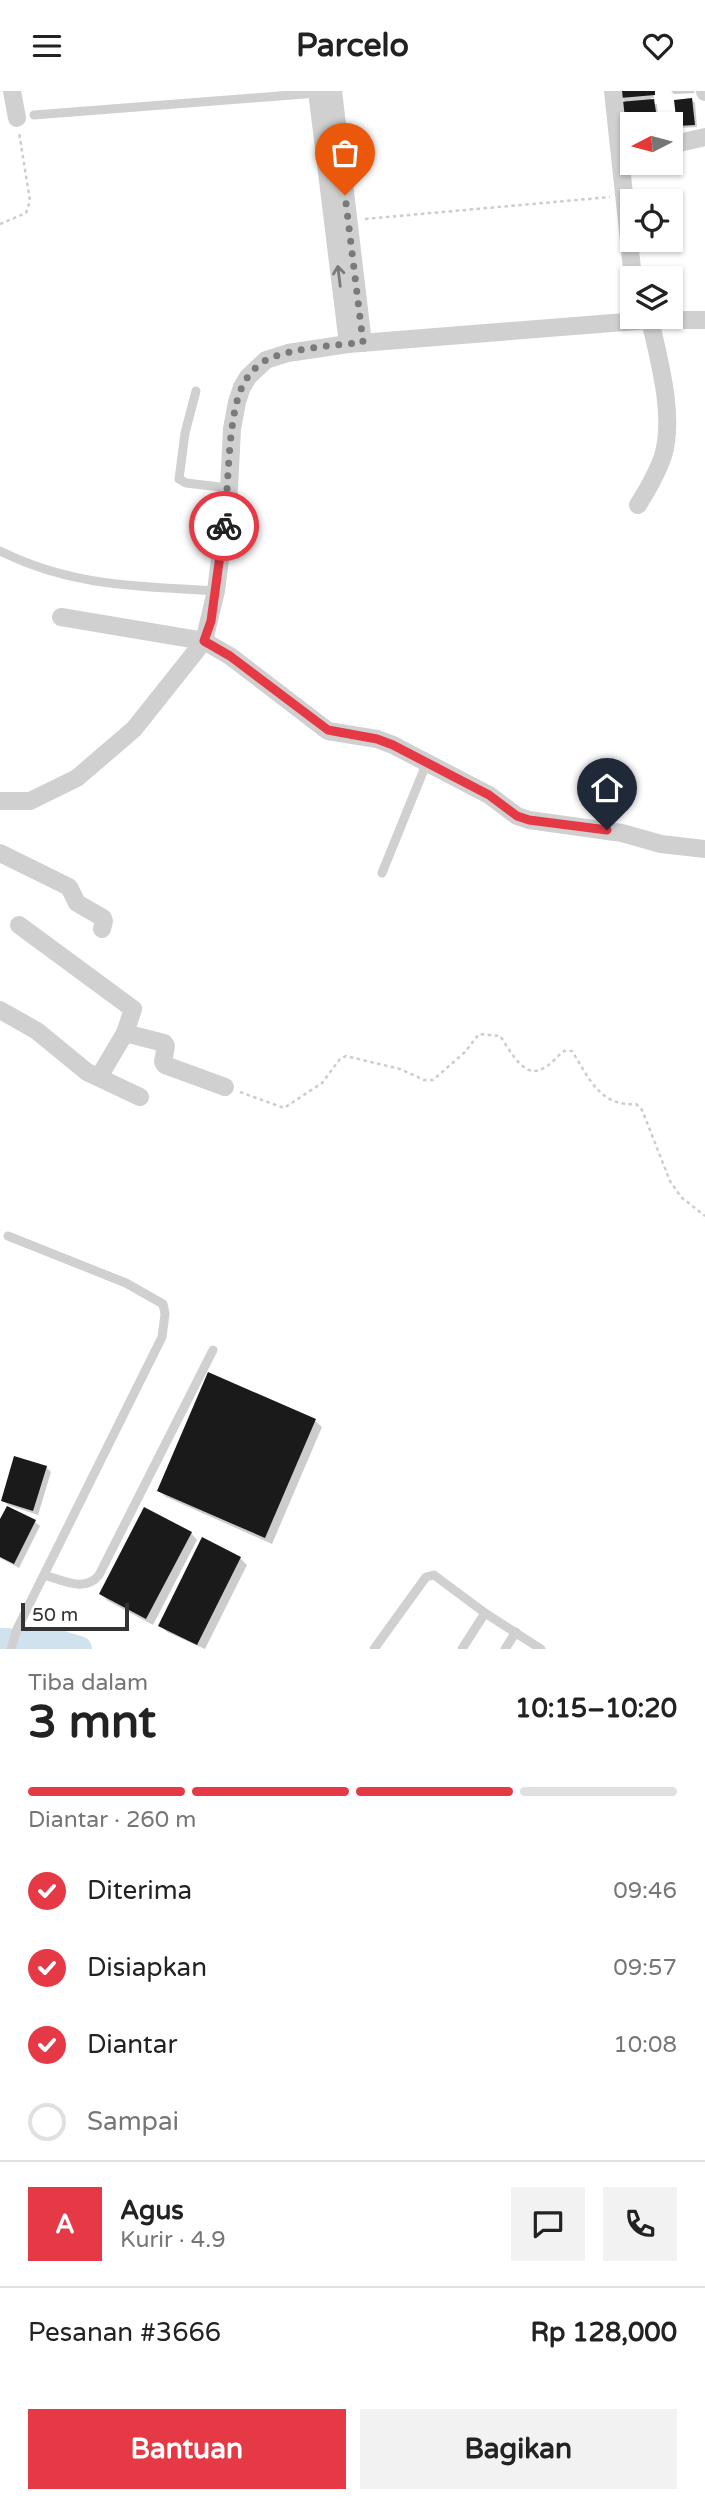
<!DOCTYPE html>
<html lang="id">
<meta charset="utf-8">
<style>
:root{--surface:#fff;--page:#f2f2f2;--text:#222;--muted:#767676;--line:#e0e0e0;--accent:#e63946}
body{margin:0;font-family:"Varela Round",sans-serif;background:var(--page);color:var(--text);height:100vh;display:flex;flex-direction:column;font-size:26px;white-space:nowrap}
*{box-sizing:border-box;margin:0}
p{font-size:23px;color:var(--muted)}
.icon{flex:none;width:38px;height:38px;fill:none;stroke:currentColor;stroke-width:2;stroke-linecap:round;stroke-linejoin:round}
.map{position:relative;height:1558px;overflow:hidden}
.side{display:flex;flex-direction:column;background:var(--surface);flex:1}
.side>*{flex:none}
.needle{width:46px;rotate:264deg}
.fabs{position:absolute;left:620px;top:21px;display:grid;gap:14px}
.fabs a{display:grid;place-items:center;width:63px;height:63px;border-radius:0px;background:var(--surface);box-shadow:0 2px 5px #0004;font-size:35px}
.scale{position:absolute;left:21px;bottom:18px;width:108px;box-sizing:border-box;padding-left:7px;border:4px solid #333;border-top:0;font-size:19px;line-height:24px;white-space:nowrap;color:#333;-webkit-text-stroke:5px #fff;paint-order:stroke}
.pin{position:absolute;display:grid;place-items:center;width:60px;height:60px;color:#fff;margin:-72px -30px;border-radius:50% 50% 50% 0;rotate:-45deg;box-shadow:0 0 7px #0007}
.pin .icon{rotate:45deg}
.courier{position:absolute;display:grid;place-items:center;width:70px;height:70px;margin:-35px;border:5px solid #e63946;border-radius:50%;background:#fff;color:#222;box-shadow:0 2px 9px #0007}
.summary em{font-style:normal;font-weight:700}
.summary div{display:flex;flex-direction:column-reverse}
.summary{display:flex;align-items:center;justify-content:space-between;height:119px;padding:0 28px}
h1{font-size:46px;font-weight:700;line-height:52px}
.bar{display:grid;grid-template-columns:repeat(4,1fr);gap:10px 7px;align-content:center;height:84px;padding:0 28px}
.bar i{height:9px;border-radius:5px;background:var(--line)}
.bar .current{background:var(--accent)}
.bar p{grid-column:span 4}
.line{display:flex;align-items:center;gap:18px;padding:0 28px;border-top:2px solid var(--line)}
.line div{flex:1}
.round{display:grid;place-items:center;flex:none;width:74px;height:74px;border-radius:0px;background:var(--page)}
ol{padding:0 28px;list-style:none}
li{display:flex;align-items:center;gap:21px;height:77px}
li p{margin-inline-start:auto}
li .icon{padding:7px;border-radius:50%;background:var(--accent);color:#fff;stroke-width:4}
li:last-child{color:var(--muted)}
li i{width:38px;height:38px;border:4px solid var(--line);border-radius:50%}
.cta{display:flex;gap:14px;margin-top:auto;padding:14px 28px}
.cta a{flex:1;height:80px;border-radius:0px;background:var(--accent);color:#fff;font-size:28px;font-weight:700;line-height:80px;text-align:center}
.cta a+a{background:var(--page);color:var(--text)}
header{display:flex;justify-content:space-between;align-items:center;height:91px;padding:0 28px;background:var(--surface);font-size:32px;font-weight:700}
.map>svg:first-child{display:block}
.shadow{fill:#0003}
.lines{fill:none;stroke-linecap:round;stroke-linejoin:round}
.river{stroke:#cfe2ee;stroke-width:26}
.building{fill:#1a1a1a}
.path{stroke:#cdcdcd;stroke-width:2.5;stroke-dasharray:3.5 3.5;stroke-linecap:butt}
.lane{stroke:#d0d0d0;stroke-width:9}
.street{stroke:#d0d0d0;stroke-width:18}
.oneway{stroke:#7a7a7a}
.done{stroke:#7a7a7a;stroke-width:7;stroke-dasharray:0 12.6}
.route{stroke:#e63946;stroke-width:9}
</style>
<header><svg class="icon" aria-label="menu" viewBox="0 0 24 24"><path d="M4 6h16M4 12h16M4 18h16"/></svg>Parcelo<svg class="icon" aria-label="heart" viewBox="0 0 24 24"><path d="M12 20l-8-8c-3-5 5-10 8-4 3-6 11-1 8 4z"/></svg></header>
<div class="map">
<svg width="705" height="1558" viewBox="0 0 705 1558">
<rect width="100%" height="100%" fill="#fff"/>
<g class="shadow">
<polygon points="653,0 654,7 651,7 654,13 657,13 658,23 625,26 622,23 627,12 621,7"/>
<polygon points="671,0 694,0 695,2 674,3"/>
<polygon points="692,9 695,12 697,36 682,37 679,34"/>
<polygon points="209,1283 315,1330 322,1336 272,1453 166,1406 159,1400"/>
<polygon points="46,1376 51,1381 38,1424 8,1414 3,1409"/>
<polygon points="35,1431 40,1435 19,1477 0,1467 0,1432"/>
<polygon points="191,1442 197,1449 153,1534 108,1510 101,1503"/>
<polygon points="240,1467 247,1474 205,1558 167,1541 160,1534"/>
</g>
<g class="lines">
<polyline class="river" points="0,1550 59,1552 79,1558"/>
</g>
<g class="building">
<polygon points="619,0 655,0 655,4 620,7"/>
<polygon points="692,7 695,34 677,35 674,9"/>
<polygon points="654,8 656,21 620,24 619,11"/>
<polygon points="656,27 657,33 632,33 632,43 622,44 621,31"/>
<polygon points="208,1281 316,1328 265,1447 157,1400"/>
<polygon points="14,1365 47,1375 33,1420 1,1410"/>
<polygon points="7,1415 36,1429 14,1473 0,1466 0,1428"/>
<polygon points="144,1416 192,1441 146,1528 99,1503"/>
<polygon points="202,1446 241,1466 197,1554 158,1535"/>
</g>
<g class="lines">
<g class="path">
<polyline points="365,128 610,106"/>
<polyline points="0,133 26,122 30,110 19,41"/>
<path d="M240 1001 284 1017 322 992 340 968 346 965 400 978 424 989H433L465 961 479 943 500 945C509 957 523 988 542 978 550 975 557 965 564 960H572C589 987 600 1016 636 1013L642 1019 670 1090 681 1106 705 1125"/>
</g>
<g class="lane">
<polyline points="34,24 317,2"/>
<polyline points="196,300 185,342 179,388 186,392 229,397"/>
<path d="M0 460C73 496 137 495 216 500"/>
<polyline points="382,782 427,671"/>
<polyline points="8,1145 126,1192 163,1213 165,1223 162,1246 17,1538 11,1558"/>
<path d="M44 1484C62 1489 85 1502 99 1484L213 1259"/>
<polyline points="374,1558 426,1486 434,1484 485,1522 541,1558"/>
<polyline points="462,1558 485,1522"/>
<polyline points="505,1558 516,1541"/>
</g>
<g class="street">
<polyline points="12,0 17,27"/>
<polyline points="317,0 348,253"/>
<polyline points="333,0 363,252"/>
<polyline points="613,0 633,187"/>
<polyline points="705,0 705,1"/>
<polyline points="670,54 705,46"/>
<path d="M638 414C648 398 657 383 663 365 675 325 659 269 650 229"/>
<polyline points="61,526 204,550 230,565 328,640 377,648 393,654 489,704 517,725 529,729 622,742 661,753 705,758"/>
<polyline points="0,710 30,710 77,687 134,638 204,550 216,500 229,397 232,338 237,311 242,296 248,286 266,269 288,262 348,253 650,229 705,229"/>
<polyline points="0,762 69,796 77,812 103,827 104,830 102,838"/>
<polyline points="19,834 133,918 125,942 99,986"/>
<polyline points="0,919 37,940 87,981 140,1006"/>
<polyline points="125,942 164,952 166,955 163,971 165,974 225,996"/>
</g>
</g>
<defs><path id="oneway-shaft" d="M-6 0H5M1.5-3L5.5 0L1.5 3" fill="none" stroke-width="1.6" stroke-linecap="round" stroke-linejoin="round" transform="scale(1.75)"/></defs>
<use class="oneway" href="#oneway-shaft" transform="translate(339 185) rotate(-97)"/>
<g class="lines">
<path class="done" d="M224 435C229 397 227 329 242 296 247 285 257 273 268 268 296 256 333 255 363 251L345 104"/>
<polyline class="route" points="224,435 211,530 204,550 230,565 328,639 377,648 393,654 489,704 517,725 529,729 607,739"/>
</g>
</svg>
<div class="fabs">
<a><svg class="needle" viewBox="-14 -14 28 28"><path d="M0-13l5 13h-10z" fill="#e53935"/><path d="M0 13l5-13h-10z" fill="#767676"/></svg></a>
<a><svg class="icon" aria-label="locate" viewBox="0 0 24 24"><circle cx="12" cy="12" r="6"/><path d="M12 2v4M12 18v4M2 12h4M18 12h4"/></svg></a>
<a><svg class="icon" aria-label="layers" viewBox="0 0 24 24"><path d="M12 4l9 5-9 5-9-5zM3 14l9 5 9-5"/></svg></a>
</div>
<div class="scale">50 m</div>
<div class="pin" style="left:345px;top:104px;background:#ea580c"><svg class="icon" aria-label="bag" viewBox="0 0 24 24"><path d="M5 8h14l-1 12H6zM9 8a3 3 0 0 1 6 0"/></svg></div>
<div class="pin" style="left:607px;top:739px;background:#1f2937"><svg class="icon" aria-label="home" viewBox="0 0 24 24"><path d="M3 11l9-7 9 7M6 9v11h12V9"/></svg></div>
<div class="courier" style="left:224px;top:435px"><svg class="icon" aria-label="bike" viewBox="0 0 24 24"><circle cx="6" cy="16" r="4"/><circle cx="18" cy="16" r="4"/><path d="M6 16l4-8h5l3 8M10 8l3 8H6M13 5h3"/></svg></div>
</div>
<section class="side">
<div class="summary"><div><h1>3 mnt</h1><p>Tiba dalam</p></div><em>10:15–10:20</em></div>
<div class="bar"><i class="current"></i><i class="current"></i><i class="current"></i><i></i><p>Diantar · 260 m</p></div>
<ol>
<li><svg class="icon" aria-label="check" viewBox="0 0 24 24"><path d="M5 12l5 5 9-10"/></svg>Diterima<p>09:46</p></li>
<li><svg class="icon" aria-label="check" viewBox="0 0 24 24"><path d="M5 12l5 5 9-10"/></svg>Disiapkan<p>09:57</p></li>
<li><svg class="icon" aria-label="check" viewBox="0 0 24 24"><path d="M5 12l5 5 9-10"/></svg>Diantar<p>10:08</p></li>
<li><i></i>Sampai</li>
</ol>
<div class="line" style="height:126px"><b class="round" style="background:var(--accent);color:#fff">A</b><div><b>Agus</b><p>Kurir · 4.9</p></div><a class="round"><svg class="icon" aria-label="chat" viewBox="0 0 24 24"><path d="M4 5h16v11H9l-5 4z"/></svg></a><a class="round"><svg class="icon" aria-label="phone" viewBox="0 0 24 24"><path d="M5 4h4l2 5-3 2q2 4 5 5l2-3 5 2v4C11 20 4 13 5 4z"/></svg></a></div>
<div class="line" style="height:91px"><div>Pesanan #3666</div><b>Rp 128,000</b></div>
<div class="cta"><a>Bantuan</a><a>Bagikan</a></div>
</section>
